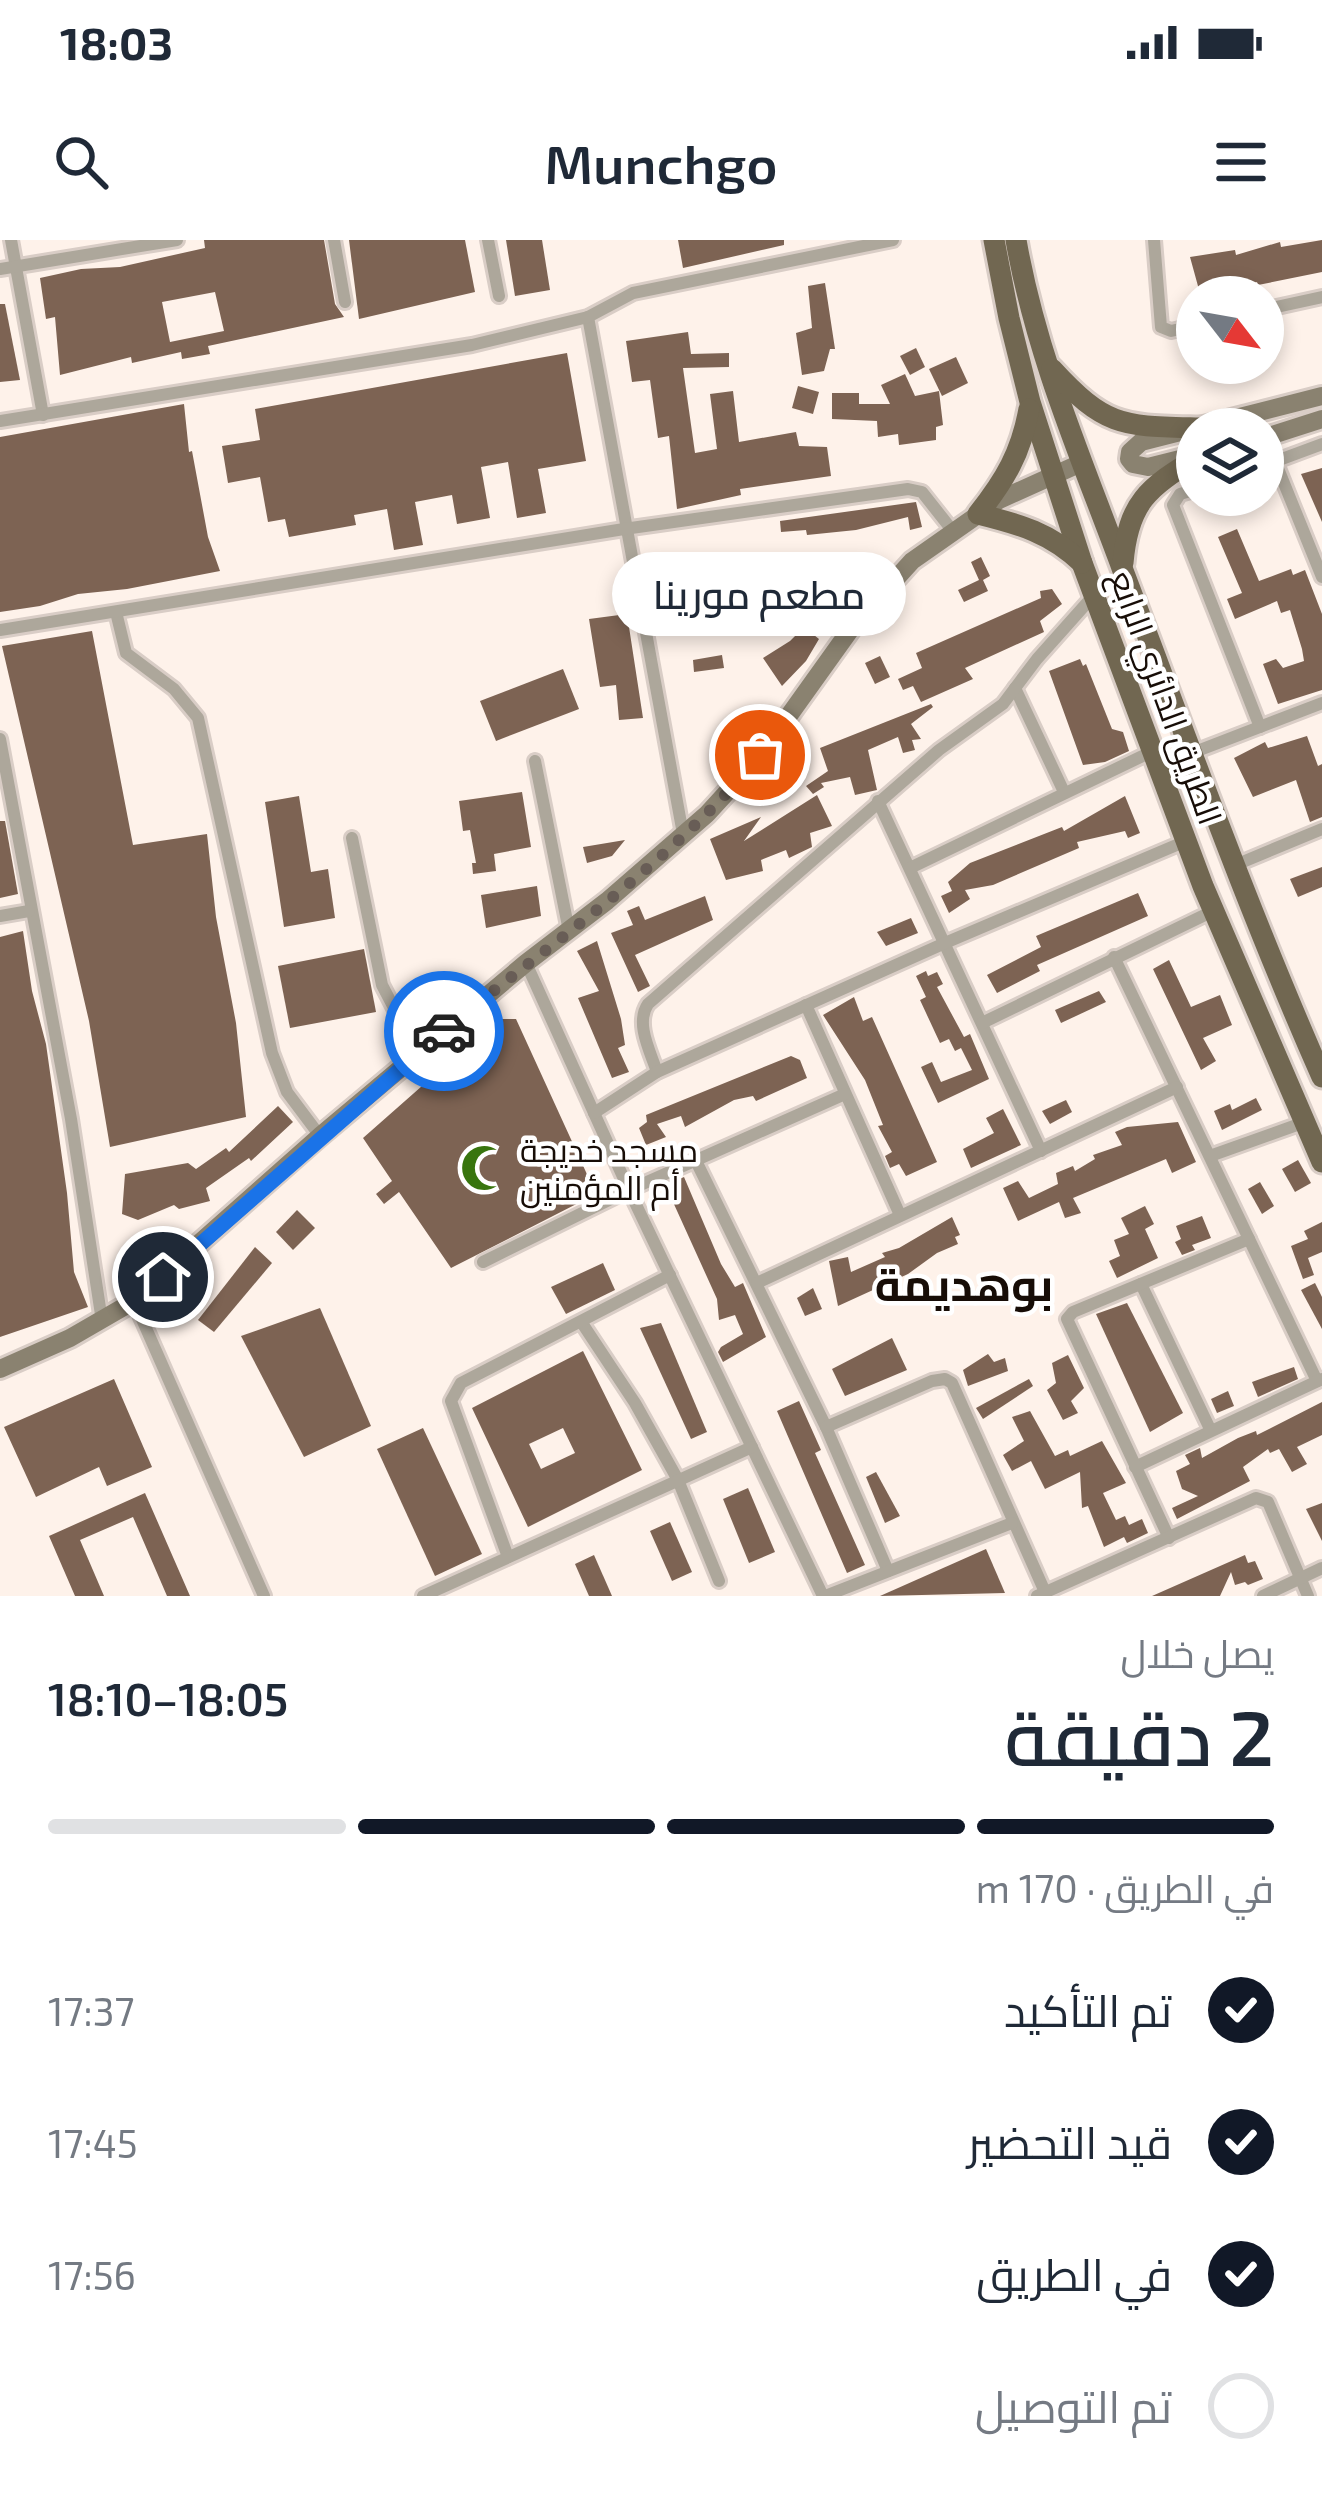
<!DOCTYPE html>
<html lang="ar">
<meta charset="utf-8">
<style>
:root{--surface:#fff;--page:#f2f2f3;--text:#1f2937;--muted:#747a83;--line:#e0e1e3;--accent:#111827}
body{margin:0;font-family:"Exo 2",Cairo,sans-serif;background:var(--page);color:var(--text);direction:rtl;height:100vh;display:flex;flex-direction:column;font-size:45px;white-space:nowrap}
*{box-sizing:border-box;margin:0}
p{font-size:39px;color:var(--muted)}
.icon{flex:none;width:66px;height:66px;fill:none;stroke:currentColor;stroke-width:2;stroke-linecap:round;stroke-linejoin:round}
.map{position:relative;height:1356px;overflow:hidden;direction:ltr}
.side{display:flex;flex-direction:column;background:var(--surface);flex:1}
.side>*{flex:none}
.needle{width:78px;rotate:121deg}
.tools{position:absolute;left:1176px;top:36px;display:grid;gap:24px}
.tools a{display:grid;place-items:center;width:108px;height:108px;border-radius:50%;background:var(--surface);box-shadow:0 6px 18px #0003;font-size:60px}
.pin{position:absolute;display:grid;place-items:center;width:102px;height:102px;color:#fff;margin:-51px;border:6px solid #fff;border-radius:50%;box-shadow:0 3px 12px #0007}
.courier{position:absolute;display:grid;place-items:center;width:120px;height:120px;margin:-60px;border:9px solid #1a73e8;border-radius:50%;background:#fff;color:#222;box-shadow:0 3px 15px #0007}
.bubble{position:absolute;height:84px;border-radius:42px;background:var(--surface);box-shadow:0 6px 18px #0003;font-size:39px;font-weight:600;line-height:84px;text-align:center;direction:rtl}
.head em{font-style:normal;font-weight:600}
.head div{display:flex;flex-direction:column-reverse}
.head{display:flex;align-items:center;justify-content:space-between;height:204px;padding:0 48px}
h1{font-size:78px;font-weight:600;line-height:90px}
.bar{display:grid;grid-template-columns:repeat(4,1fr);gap:18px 12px;align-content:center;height:144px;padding:0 48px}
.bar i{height:15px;border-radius:9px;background:var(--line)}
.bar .active{background:var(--accent)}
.bar p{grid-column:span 4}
ol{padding:0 48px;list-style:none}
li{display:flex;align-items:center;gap:36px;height:132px}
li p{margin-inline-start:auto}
li .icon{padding:12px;border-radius:50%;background:var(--accent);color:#fff;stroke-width:4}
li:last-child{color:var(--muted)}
li i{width:66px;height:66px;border:6px solid var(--line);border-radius:50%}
.status{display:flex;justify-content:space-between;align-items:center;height:84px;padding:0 60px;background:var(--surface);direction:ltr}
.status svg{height:33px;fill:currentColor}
header{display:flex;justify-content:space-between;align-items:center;height:156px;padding:0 48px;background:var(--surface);font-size:54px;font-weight:600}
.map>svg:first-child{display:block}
.building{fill:#7d6353;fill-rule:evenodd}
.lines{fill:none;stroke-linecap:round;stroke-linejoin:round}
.minor-casing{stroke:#d9cdc6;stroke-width:18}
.secondary-casing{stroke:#d9cdc6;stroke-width:24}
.primary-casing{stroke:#d9cdc6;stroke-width:27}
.minor{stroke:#ada79b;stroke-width:12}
.secondary{stroke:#8a8270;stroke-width:18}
.primary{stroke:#716751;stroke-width:21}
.done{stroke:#685d56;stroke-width:12;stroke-dasharray:0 21.6}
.route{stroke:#1a73e8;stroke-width:15}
.labels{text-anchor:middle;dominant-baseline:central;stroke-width:9;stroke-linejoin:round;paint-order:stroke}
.street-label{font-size:33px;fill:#170d07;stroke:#fff}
.poi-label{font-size:33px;fill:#170d07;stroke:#fff;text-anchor:start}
.district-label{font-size:45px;font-weight:bold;fill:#170d07;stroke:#fff}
</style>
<div class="status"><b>18:03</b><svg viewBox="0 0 49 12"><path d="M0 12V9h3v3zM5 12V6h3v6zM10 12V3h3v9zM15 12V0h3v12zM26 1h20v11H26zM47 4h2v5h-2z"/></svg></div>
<header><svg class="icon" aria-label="menu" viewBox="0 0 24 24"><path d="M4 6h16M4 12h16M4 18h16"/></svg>Munchgo<svg class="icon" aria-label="search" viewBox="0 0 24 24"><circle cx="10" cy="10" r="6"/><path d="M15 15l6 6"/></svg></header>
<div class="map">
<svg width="1322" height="1356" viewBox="0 0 1322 1356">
<rect width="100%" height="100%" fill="#fef2ea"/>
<g class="building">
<path d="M204 0H324L335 64 344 77 208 106 210 114 182 119 181 112 132 123 131 117 60 135 55 77 46 79 40 38 81 29 120 27 205 8ZM215 52 224 91 170 102 162 62Z"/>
<polygon points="349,0 465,0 475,52 359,79"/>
<polygon points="506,0 542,0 550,50 515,56"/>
<polygon points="678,0 784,0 784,5 683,28"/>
<polygon points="1322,0 1322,32 1258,45 1257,42 1201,57 1190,17 1235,10 1236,15 1280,2 1281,7"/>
<polygon points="825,43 835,109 830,109 824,131 802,135 796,93 812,88 808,46"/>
<polygon points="0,64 5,64 20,140 0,142"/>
<polygon points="688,92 691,114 729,113 729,127 683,128 695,213 717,209 710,154 733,151 739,202 796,192 799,206 827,207 831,236 740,249 741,255 677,269 669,196 658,198 650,140 632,142 626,101"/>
<polygon points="916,108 925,127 910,135 900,116"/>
<polygon points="567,113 586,221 538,229 546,273 517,278 508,222 481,227 490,278 457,284 452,255 415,262 423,305 394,310 387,269 354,275 356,285 289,297 285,279 268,282 260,237 228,243 222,206 260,200 255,169"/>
<polygon points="956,117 968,143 942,156 929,129"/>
<polygon points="905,134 915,156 939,151 943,185 936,187 936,200 899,205 898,194 878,197 877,181 832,179 832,153 859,153 859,164 890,164 881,145"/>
<polygon points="798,146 819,152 813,174 792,168"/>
<polygon points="184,164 189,212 192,211 208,297 220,331 127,349 78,354 40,366 0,372 0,197"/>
<polygon points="1322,228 1322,282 1301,234"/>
<polygon points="916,262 922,287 910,290 908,277 856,290 807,295 806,290 781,292 780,281"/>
<polygon points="1237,289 1259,341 1291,329 1293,335 1305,330 1322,374 1322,450 1278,464 1263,424 1276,419 1283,428 1304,421 1302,409 1290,370 1281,373 1277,361 1235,379 1227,359 1242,353 1218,297"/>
<polygon points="981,317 990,336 983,340 988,351 964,362 958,350 979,340 971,322"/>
<polygon points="1052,349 1062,364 1040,381 1044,392 965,428 973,439 921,462 913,446 903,450 898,439 922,428 916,413 1041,358 1040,351"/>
<polygon points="627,374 643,478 619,480 616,445 600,447 589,379"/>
<polygon points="804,387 819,399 806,421 782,446 763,418 790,401"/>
<polygon points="92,391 133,605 207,594 216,677 236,783 246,877 110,907 89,781 2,406"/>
<polygon points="722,415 724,428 694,432 693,420"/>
<polygon points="880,416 890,437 875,444 865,423"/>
<polygon points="1080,419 1083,426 1086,424 1112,489 1123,492 1129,511 1105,522 1083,525 1049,431"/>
<polygon points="563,429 579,469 496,501 480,461"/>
<polygon points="931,464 933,467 911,484 921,499 912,500 915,510 903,513 898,497 868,510 877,550 855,555 850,537 821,543 824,547 813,554 806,546 828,531 820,508"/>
<polygon points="1307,496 1318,526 1322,524 1322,577 1310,582 1296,540 1253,557 1234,518 1265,502 1268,508"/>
<polygon points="770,526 787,537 773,558 754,545"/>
<polygon points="522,552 531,607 494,614 496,631 473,634 472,623 476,623 470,590 463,591 459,561"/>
<polygon points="817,555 832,586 810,593 812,607 789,618 786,610 761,620 763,631 726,640 710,599 761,577 744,601"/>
<polygon points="299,556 311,632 328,629 335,678 284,687 265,562"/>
<polygon points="1125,556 1140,593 1128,598 1125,591 1077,602 1079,608 993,645 965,650 970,659 949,673 941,656 952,651 948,642 970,623 1062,587 1064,591"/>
<polygon points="0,581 5,581 18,654 0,658"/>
<polygon points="625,600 612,616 587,623 583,607"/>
<polygon points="1322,627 1322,647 1298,657 1290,639"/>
<polygon points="537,646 541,676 486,688 481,655"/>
<polygon points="1138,653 1148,676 1037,725 1040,731 997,753 987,735 1041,707 1036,696"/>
<polygon points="705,656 713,680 635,715 650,746 638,752 611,693 633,685 627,671 639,666 645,680"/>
<polygon points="911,678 918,693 886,706 877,692"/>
<polygon points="23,691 32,751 46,804 67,953 74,1032 88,1067 0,1097 0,697"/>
<polygon points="597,701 621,779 625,805 618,808 629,832 612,838 578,758 599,751 577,711"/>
<polygon points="364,709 376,772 290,788 278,726"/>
<polygon points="1169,720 1191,767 1220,755 1232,785 1203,798 1216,821 1201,830 1153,729"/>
<polygon points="926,731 928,736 937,732 943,744 937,747 964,797 970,794 989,839 938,863 921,827 932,822 941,842 972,830 961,808 955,811 949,799 940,803 920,760 926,757 916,736"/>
<polygon points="1099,751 1106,762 1061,783 1055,770"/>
<polygon points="854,757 863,781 872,777 937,922 906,936 899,924 890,928 885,916 892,912 878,886 883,885 865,840 823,775"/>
<polygon points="498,779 516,779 596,954 451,1028 399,952 384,964 376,954 392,941 363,898"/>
<polygon points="791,816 800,820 807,838 756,861 753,856 734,860 685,887 681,876 657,884 666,897 646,905 639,888 647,882 646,875"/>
<polygon points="1256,858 1262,870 1222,890 1214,871 1230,864 1232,870"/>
<polygon points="1066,860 1072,872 1050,884 1042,871"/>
<polygon points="278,866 293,882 251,921 249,918 206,948 210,961 179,969 174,965 138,980 122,974 125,934 188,923 196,929 226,908 229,912"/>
<polygon points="1003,869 1021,905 971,928 963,909 994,893 986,878"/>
<polygon points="1178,882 1196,922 1172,933 1166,919 1073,958 1081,973 1065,978 1059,962 1018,981 1003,948 1018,941 1029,958 1058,944 1056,933 1073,926 1075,931 1095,919 1093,915 1122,905 1115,892 1127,887"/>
<polygon points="1298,920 1311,943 1295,952 1282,929"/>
<polygon points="684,937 721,1024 735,1047 743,1043 766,1097 723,1122 718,1112 721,1107 743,1094 735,1075 719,1080 717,1059 668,951 674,948 671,943"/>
<polygon points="1260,942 1274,966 1262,974 1248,949"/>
<polygon points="1145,966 1154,984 1145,989 1158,1018 1117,1038 1109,1021 1120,1016 1114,1000 1129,994 1121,978"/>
<polygon points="297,970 315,988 293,1010 276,992"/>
<polygon points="1202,976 1211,998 1192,1005 1195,1010 1182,1015 1175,1002 1181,999 1176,986"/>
<polygon points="952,977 960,995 955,997 958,1004 937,1013 908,1034 838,1066 829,1021 848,1017 851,1032 885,1017 882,1013 899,1008"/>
<polygon points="1322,982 1322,1012 1308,1018 1314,1035 1303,1039 1291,1006 1308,999 1304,991"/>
<polygon points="255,1007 272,1023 214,1092 198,1080"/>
<polygon points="603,1023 615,1050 566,1074 551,1047"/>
<polygon points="183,1036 194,1051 176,1064 166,1051"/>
<polygon points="1315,1043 1322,1057 1322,1089 1301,1050"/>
<polygon points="813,1048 822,1069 805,1076 797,1058"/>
<polygon points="1127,1063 1183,1173 1150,1192 1096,1074"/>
<polygon points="320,1068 371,1186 304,1217 241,1096"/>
<polygon points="661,1083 707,1192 691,1199 640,1088"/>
<polygon points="892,1098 907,1130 845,1156 832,1129"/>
<path d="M583 1111 642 1230 528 1287 472 1168ZM563 1188 575 1213 541 1229 529 1204Z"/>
<polygon points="988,1114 994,1122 1005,1118 1008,1131 968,1146 963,1130"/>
<polygon points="1068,1115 1084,1148 1071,1161 1078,1173 1063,1180 1047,1150 1056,1143 1052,1123"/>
<polygon points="1294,1127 1298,1139 1258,1157 1252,1142"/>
<polygon points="114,1139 152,1227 107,1246 99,1227 36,1257 4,1187"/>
<polygon points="1029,1139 1033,1146 983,1179 976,1168"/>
<polygon points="1228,1151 1234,1166 1217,1173 1211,1159"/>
<polygon points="799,1161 821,1210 815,1213 865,1325 847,1333 777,1171"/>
<polygon points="1322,1162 1322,1195 1297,1207 1307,1224 1292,1232 1279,1209 1270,1213 1268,1209 1243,1227 1250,1241 1177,1279 1172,1268 1198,1256 1182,1249 1176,1231 1190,1224 1185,1215 1200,1208 1202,1218 1238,1198 1256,1191 1257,1195"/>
<polygon points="1030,1171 1055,1216 1068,1210 1070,1216 1102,1201 1126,1243 1103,1253 1116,1280 1125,1276 1129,1285 1142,1279 1148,1293 1127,1303 1124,1297 1104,1307 1088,1266 1082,1268 1080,1232 1045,1249 1031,1221 1012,1231 1003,1215 1024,1201 1012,1177"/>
<polygon points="423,1188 482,1314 435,1336 377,1209"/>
<polygon points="876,1232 900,1276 885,1283 866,1237"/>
<polygon points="748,1248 775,1312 749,1323 723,1259"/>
<polygon points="145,1253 190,1356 167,1356 133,1277 80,1300 104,1356 75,1356 49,1296"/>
<polygon points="1322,1263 1322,1301 1306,1269"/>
<polygon points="670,1282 692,1332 672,1341 650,1291"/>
<polygon points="986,1309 1005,1353 880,1356"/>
<polygon points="594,1315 612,1356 589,1356 575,1324"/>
<polygon points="1245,1315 1248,1323 1255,1321 1263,1339 1248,1345 1245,1342 1235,1345 1231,1332 1220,1356 1152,1356"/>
</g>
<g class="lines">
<defs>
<g id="minor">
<polyline points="11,0 43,175"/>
<polyline points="334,0 345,62"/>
<polyline points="488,0 499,56"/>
<polyline points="1154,0 1161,87 1171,91 1197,85"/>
<polyline points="0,29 177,0"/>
<polyline points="1263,70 1322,57"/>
<polyline points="588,77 683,594"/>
<polyline points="0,181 472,105 588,77 633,53 893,0"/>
<polyline points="1275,221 1322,337"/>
<polyline points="1263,226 1322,204"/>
<polyline points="1197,249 1180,254 1173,265 1260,487"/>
<polyline points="116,372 126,413 174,449 198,478 272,813 287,852 320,896"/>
<polyline points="0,390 624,289 908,249 922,252 952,290"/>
<polyline points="1015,448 1064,552"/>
<polyline points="0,499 71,879 102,1081"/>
<polyline points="1192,513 1322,463"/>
<polyline points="535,521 569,691"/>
<polyline points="878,561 1041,911"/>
<polyline points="352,598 382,745 394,768 425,808"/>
<polyline points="1233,626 1322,589"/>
<polyline points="910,628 1153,511"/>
<polyline points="0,676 29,671"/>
<polyline points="1114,717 1317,1141"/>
<polyline points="526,723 629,950 823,1356"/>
<polyline points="806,765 900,975"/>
<polyline points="982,783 1213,671"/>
<path d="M657 832C650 811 635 783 648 764L939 510 1003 464 1037 419 1094 355"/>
<polyline points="594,873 657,832 945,703 1186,601"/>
<polyline points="1210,916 1305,882"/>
<polyline points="697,923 826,1187 888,1331"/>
<polyline points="483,1022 629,950 845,854"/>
<polyline points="757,1043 1177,847"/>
<polyline points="1141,1044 1210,1189"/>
<polyline points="134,1061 264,1356"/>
<polyline points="582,1083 635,1163 678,1240 719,1341"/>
<polyline points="826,1187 932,1141 945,1139 952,1143 1045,1352"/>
<polyline points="1135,1227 1322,1139"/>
<polyline points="1169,1298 1067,1079 1073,1072 1249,999"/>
<polyline points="508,1317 451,1161 461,1143 670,1035"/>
<polyline points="423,1356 752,1207"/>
<polyline points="825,1356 1012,1283"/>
<polyline points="1037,1356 1256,1258 1268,1262 1308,1356"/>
<polyline points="1263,1356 1322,1328"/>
</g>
<g id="secondary">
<polyline points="1263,198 1322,179"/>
<polyline points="1192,216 1148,227 1133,224 1129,219 1130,212 1141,202 1322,156"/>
<polyline points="0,1129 70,1098 134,1061 320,896 526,723 607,661 707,574 760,516 853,386 912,321 999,260 1081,223"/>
</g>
<g id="primary">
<polyline points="994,0 1009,78 1030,162 1082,323 1203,646 1322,922"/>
<path d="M1016 0C1036 115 1082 220 1122 328 1187 499 1248 670 1322 837"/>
<path d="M1052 129C1106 188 1123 186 1199 188"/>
<path d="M1029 169C1021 213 1005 240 978 274 1019 284 1051 293 1082 323"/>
<path d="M1123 323C1128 263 1148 247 1197 218"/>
</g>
</defs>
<use href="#minor" class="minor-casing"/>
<use href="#secondary" class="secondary-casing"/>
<use href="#primary" class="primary-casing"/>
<use href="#minor" class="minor"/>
<use href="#secondary" class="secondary"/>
<use href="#primary" class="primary"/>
</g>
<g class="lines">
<path class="done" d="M444 791C551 702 672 623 760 515"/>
<polyline class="route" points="163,1037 444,791"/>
</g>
<defs>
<symbol id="mosque-bare" viewBox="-9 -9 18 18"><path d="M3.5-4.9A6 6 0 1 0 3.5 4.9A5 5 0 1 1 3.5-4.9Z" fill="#38750e" stroke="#fff" stroke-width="2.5" paint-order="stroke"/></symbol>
</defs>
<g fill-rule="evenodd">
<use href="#mosque-bare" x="451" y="895" width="66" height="66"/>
</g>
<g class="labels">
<g class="street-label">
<text transform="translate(1167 457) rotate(70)">الطريق الدائري الرابع</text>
</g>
<g class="poi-label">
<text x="520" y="909">مسجد خديجة<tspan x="520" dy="38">أم المؤمنين</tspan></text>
</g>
<g class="district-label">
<text x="964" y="1043">بوهديمة</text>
</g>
</g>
</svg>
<div class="tools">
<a><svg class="needle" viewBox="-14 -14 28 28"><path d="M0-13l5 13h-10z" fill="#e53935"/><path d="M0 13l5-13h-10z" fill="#747a83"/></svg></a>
<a><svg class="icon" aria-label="layers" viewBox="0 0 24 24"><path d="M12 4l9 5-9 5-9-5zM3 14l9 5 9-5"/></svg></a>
</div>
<div class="pin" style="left:760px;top:515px;background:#ea580c"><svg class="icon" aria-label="bag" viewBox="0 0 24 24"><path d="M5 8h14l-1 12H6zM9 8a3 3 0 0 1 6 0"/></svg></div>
<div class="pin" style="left:163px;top:1037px;background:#1f2937"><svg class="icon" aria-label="home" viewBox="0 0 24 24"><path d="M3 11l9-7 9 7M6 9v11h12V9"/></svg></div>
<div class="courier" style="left:444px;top:791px"><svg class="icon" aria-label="car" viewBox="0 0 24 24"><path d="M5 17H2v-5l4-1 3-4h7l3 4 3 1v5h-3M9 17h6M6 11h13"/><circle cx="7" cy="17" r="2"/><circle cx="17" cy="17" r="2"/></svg></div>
<div class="bubble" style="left:612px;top:312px;width:294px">مطعم مورينا</div>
</div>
<section class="side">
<div class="head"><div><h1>2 دقيقة</h1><p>يصل خلال</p></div><em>18:05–18:10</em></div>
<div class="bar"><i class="active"></i><i class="active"></i><i class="active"></i><i></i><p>في الطريق · 170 m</p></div>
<ol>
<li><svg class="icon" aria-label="check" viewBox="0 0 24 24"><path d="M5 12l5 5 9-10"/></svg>تم التأكيد<p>17:37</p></li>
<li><svg class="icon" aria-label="check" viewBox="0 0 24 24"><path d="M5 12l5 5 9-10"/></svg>قيد التحضير<p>17:45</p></li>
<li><svg class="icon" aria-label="check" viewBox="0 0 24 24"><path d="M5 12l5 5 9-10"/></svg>في الطريق<p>17:56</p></li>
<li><i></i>تم التوصيل</li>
</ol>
</section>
